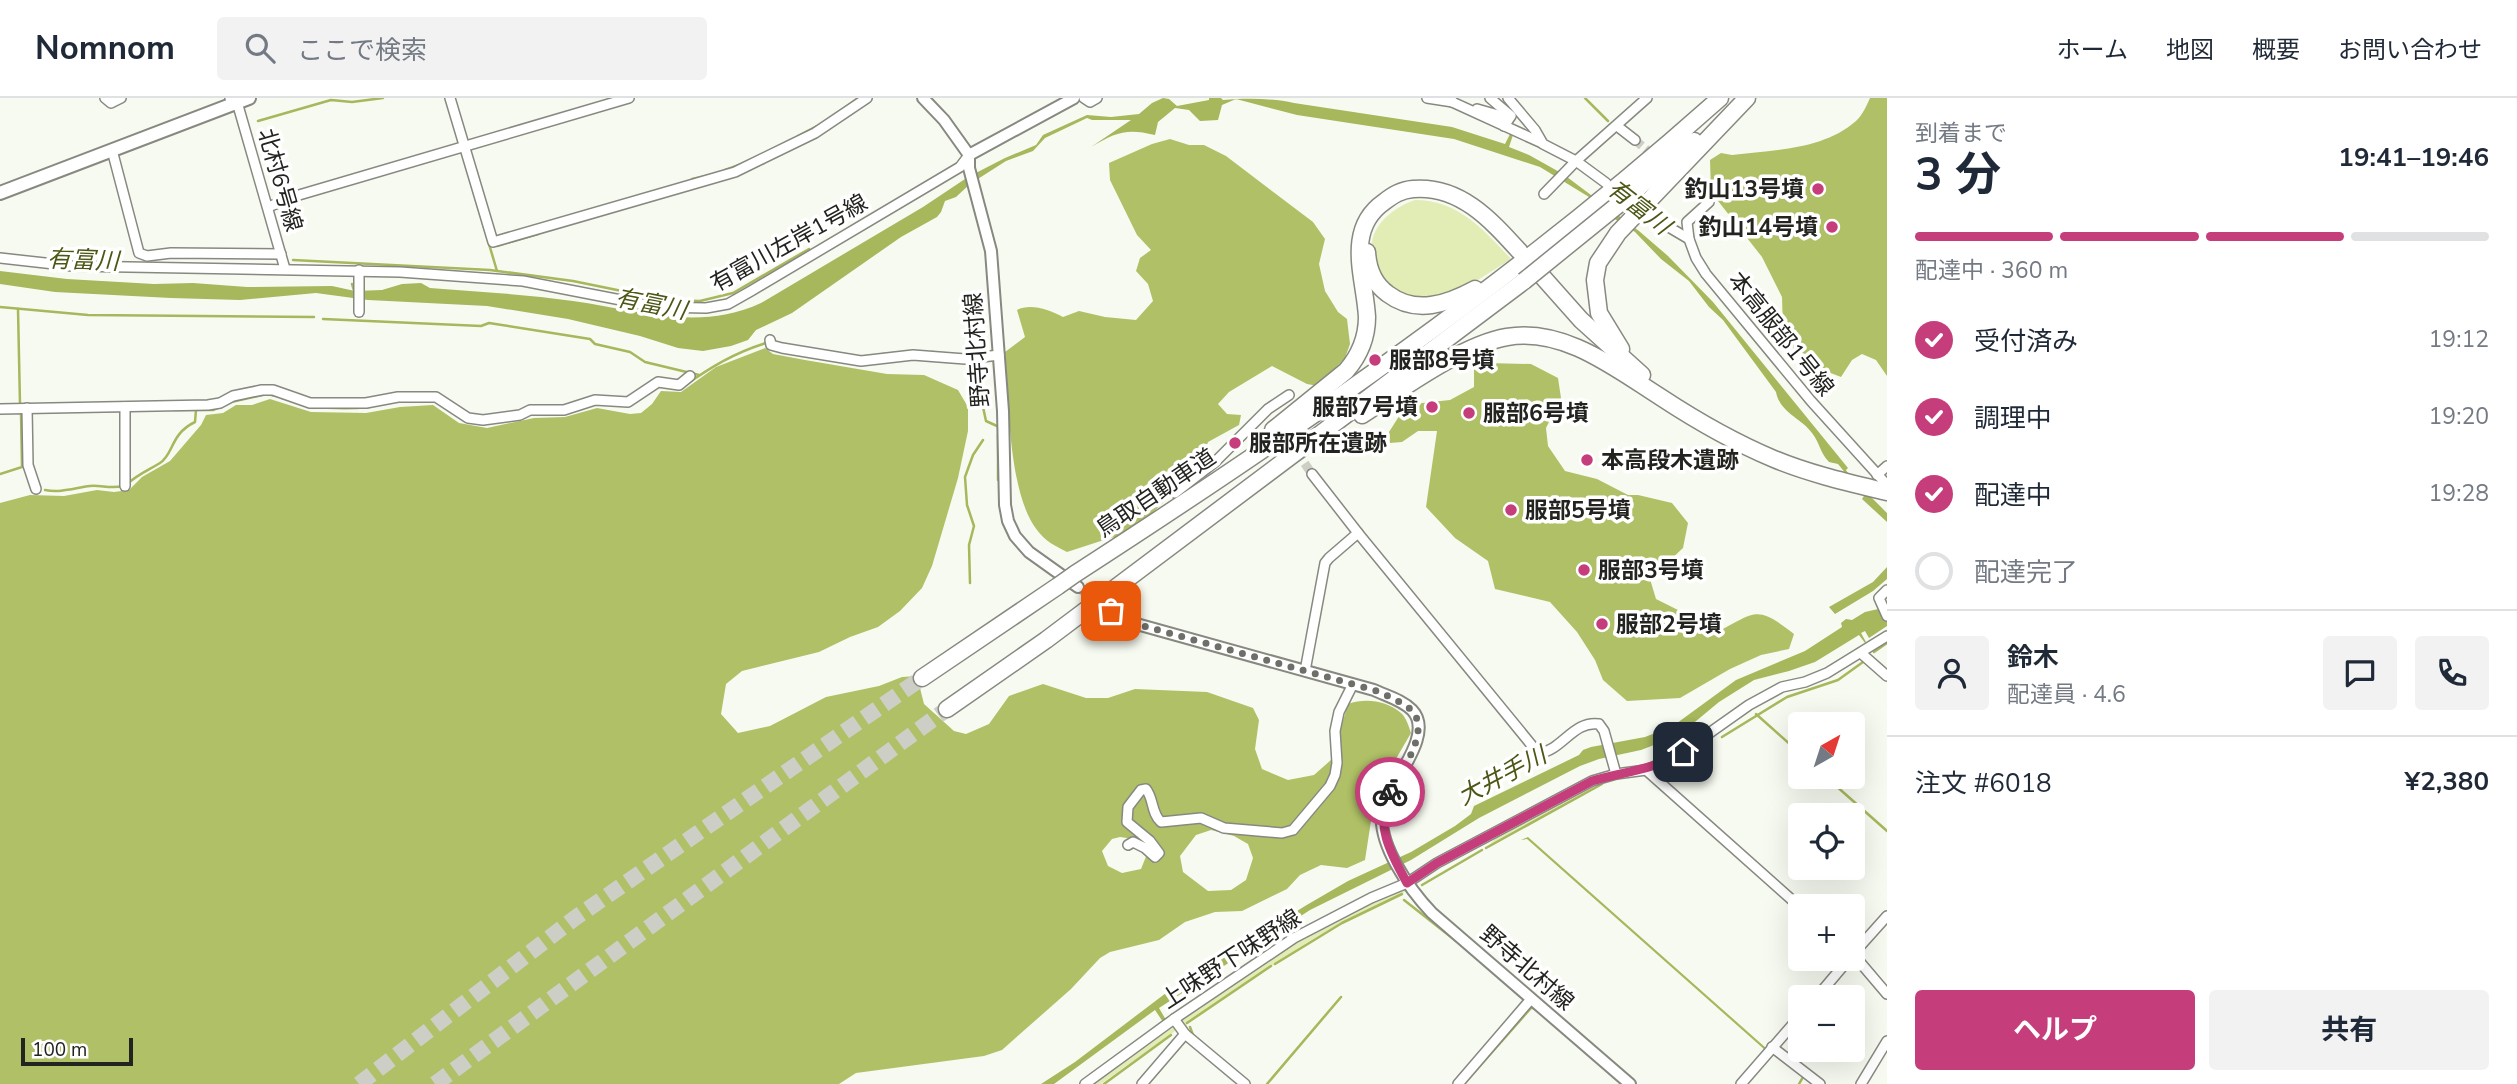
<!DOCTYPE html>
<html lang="ja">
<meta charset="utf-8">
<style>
:root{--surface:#fff;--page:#f2f2f3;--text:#1f2937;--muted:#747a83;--line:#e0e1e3;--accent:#c53d7b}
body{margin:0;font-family:"Nunito Sans","Noto Sans JP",sans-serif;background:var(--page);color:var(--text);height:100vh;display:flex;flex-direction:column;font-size:26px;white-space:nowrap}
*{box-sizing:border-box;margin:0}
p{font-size:23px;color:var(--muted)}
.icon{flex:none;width:38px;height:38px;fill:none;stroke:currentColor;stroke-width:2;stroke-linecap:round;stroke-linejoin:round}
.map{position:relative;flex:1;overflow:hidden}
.side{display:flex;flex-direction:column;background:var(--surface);width:630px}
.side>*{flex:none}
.needle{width:46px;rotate:39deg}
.buttons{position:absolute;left:1788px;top:614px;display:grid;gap:14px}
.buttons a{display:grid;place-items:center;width:77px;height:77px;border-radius:7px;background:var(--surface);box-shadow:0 7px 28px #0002;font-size:35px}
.scale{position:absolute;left:21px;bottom:18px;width:112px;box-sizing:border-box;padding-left:7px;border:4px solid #232420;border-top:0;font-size:19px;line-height:24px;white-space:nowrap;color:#232420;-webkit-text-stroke:5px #fff;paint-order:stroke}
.pin{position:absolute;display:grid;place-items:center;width:60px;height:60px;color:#fff;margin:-30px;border-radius:14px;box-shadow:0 4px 10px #0006}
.courier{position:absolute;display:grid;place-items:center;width:70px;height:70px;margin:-35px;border:5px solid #c53d7b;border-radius:50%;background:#fff;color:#222;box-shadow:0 2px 9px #0007}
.head em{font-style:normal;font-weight:700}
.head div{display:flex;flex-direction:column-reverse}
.head{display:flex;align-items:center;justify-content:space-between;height:119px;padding:0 28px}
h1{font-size:46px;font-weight:700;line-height:52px}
.bar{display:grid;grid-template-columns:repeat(4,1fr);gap:10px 7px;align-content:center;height:84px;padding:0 28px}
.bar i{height:9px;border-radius:5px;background:var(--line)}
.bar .selected{background:var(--accent)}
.bar p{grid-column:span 4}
.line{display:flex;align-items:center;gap:18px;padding:0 28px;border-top:2px solid var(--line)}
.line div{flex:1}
.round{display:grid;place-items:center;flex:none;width:74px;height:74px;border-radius:7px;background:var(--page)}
ol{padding:0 28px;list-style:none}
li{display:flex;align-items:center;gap:21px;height:77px}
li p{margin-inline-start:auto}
li .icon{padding:7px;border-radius:50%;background:var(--accent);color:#fff;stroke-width:4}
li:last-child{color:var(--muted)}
li i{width:38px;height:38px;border:4px solid var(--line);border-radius:50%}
.primary-button{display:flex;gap:14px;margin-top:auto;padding:14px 28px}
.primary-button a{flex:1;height:80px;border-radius:7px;background:var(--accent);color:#fff;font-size:28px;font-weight:700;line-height:80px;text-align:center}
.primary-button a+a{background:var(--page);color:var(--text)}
header{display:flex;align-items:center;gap:42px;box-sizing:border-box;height:98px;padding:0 35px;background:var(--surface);border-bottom:2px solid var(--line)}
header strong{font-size:33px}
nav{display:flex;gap:38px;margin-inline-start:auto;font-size:24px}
.search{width:490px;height:63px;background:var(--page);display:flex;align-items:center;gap:18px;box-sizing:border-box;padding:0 24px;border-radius:7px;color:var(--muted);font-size:26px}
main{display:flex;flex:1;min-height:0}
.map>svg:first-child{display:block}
.green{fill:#e1edb4}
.forest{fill:#afc066;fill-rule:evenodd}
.water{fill:#a6b75c}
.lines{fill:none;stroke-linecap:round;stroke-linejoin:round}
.stream{stroke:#a6b75c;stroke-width:2.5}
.minor-tunnel{stroke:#cdcfc6;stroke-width:9;stroke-dasharray:9 4.5;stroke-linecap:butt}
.tertiary-tunnel{stroke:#cdcfc6;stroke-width:10;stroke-dasharray:10 5;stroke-linecap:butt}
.motorway-tunnel{stroke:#cdcfc6;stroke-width:16;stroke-dasharray:16 8;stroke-linecap:butt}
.minor-casing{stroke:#878980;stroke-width:12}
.tertiary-casing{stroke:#878980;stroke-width:14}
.secondary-casing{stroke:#878980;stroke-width:16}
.motorway-casing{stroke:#878980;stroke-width:19}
.minor{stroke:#fff;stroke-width:9}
.tertiary{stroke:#fff;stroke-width:10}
.secondary{stroke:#fff;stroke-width:12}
.motorway{stroke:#fff;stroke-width:16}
.motorway-bridge-casing{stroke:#878980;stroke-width:19;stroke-linecap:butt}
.motorway-bridge{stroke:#fff;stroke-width:16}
.done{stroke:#6d6f69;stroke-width:7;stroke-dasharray:0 12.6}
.route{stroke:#c53d7b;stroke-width:9}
.poi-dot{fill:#c53d7b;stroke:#fff;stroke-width:2.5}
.labels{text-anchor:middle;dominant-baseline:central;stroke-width:7;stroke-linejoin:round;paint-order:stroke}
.street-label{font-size:23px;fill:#232420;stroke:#fff}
.poi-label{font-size:23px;font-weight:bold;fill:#232420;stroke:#fff;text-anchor:start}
.water-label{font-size:24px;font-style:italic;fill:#4c5715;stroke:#fff}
</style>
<header>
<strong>Nomnom</strong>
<div class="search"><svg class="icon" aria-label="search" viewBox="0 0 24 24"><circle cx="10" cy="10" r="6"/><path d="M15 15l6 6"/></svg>ここで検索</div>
<nav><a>ホーム</a><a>地図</a><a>概要</a><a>お問い合わせ</a></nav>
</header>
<main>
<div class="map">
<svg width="1887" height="986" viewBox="0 0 1887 986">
<rect width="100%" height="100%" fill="#f7faf0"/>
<g class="green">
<path d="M1415 102C1458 102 1484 132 1511 161L1459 194 1414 204 1383 185C1379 175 1373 164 1372 153 1369 128 1394 109 1415 102Z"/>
<polygon points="1640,674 1645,675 1603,686 1487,749 1505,731 1593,685"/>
<polygon points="1405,789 1407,793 1340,825 1308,844 1186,925 1188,930 1185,932 1178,923 1311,833 1336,820"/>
<polygon points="1171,925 1178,931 1101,986 1088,986"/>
</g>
<g class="forest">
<path d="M1870 0H1887V278L1876 262 1862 256 1852 262 1841 279 1823 272 1797 257 1783 232 1782 199 1762 159 1711 94 1710 62 1721 55 1732 57C1773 52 1823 52 1856 23 1862 18 1867 7 1870 0Z"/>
<path d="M1170 41 1189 47H1204L1226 58 1313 124 1325 141 1319 166 1325 193 1338 214 1347 221 1350 246 1345 260 1318 288 1307 286 1272 268 1229 294 1218 306 1227 316 1241 317 1239 327 1208 344 1201 365 1165 374 1155 384 1167 401 1129 437 1110 440 1067 454C1055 448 1045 443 1037 432 1008 395 1009 302 1005 254L1025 239 1017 212C1031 205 1049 212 1063 219L1079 213 1105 219 1136 222 1153 203 1148 186 1136 173 1140 160 1151 152 1137 137 1110 82 1109 65 1152 46Z"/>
<path d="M765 250 773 256 805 262 887 276 924 277 958 292 968 309V333L958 380 932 468 922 490 900 513 878 529 850 539 819 554 742 573 726 586 721 616 738 635 770 628 826 599 879 588 902 579 917 578 924 606 954 633 966 636 989 626 1009 598 1043 586 1086 600H1108L1135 591 1207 594 1253 610 1259 622 1255 651 1262 671 1288 682 1314 677 1340 654V633L1348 606C1365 600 1386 602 1401 615 1406 619 1409 629 1411 635L1375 697 1365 762 1347 770 1321 767 1300 777 1287 791 1242 813 1215 814 1185 824 1159 842 1110 854 1100 860 1071 891 1002 952 984 958 856 975 839 986H0V405L30 397 64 398 97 392 114 394 129 392 142 379 170 363 201 327 206 317 223 315 236 307H252L270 301 311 314 366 315 400 309 433 307 459 325 487 330 534 320 565 319 597 310 630 316 641 315 652 306 661 293 681 294 716 269ZM1211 732 1234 738 1248 746 1253 760 1246 782 1231 792 1208 793 1183 774 1180 758 1196 737ZM1120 739 1134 741 1147 756 1141 771 1122 775 1108 768 1102 753 1112 741Z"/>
<path d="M1487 265 1531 266 1558 280 1561 300 1546 330 1548 348 1565 373 1597 381 1628 397H1638L1672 405 1688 425 1683 450 1650 481 1656 501 1686 516 1717 534C1756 514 1756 506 1794 536L1789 551 1761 557 1730 571 1680 600 1627 603 1603 582 1595 562 1577 534 1550 504 1495 491 1488 463 1455 440 1426 409 1437 333H1418L1402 344 1390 345 1389 334 1403 312 1422 305 1450 302 1474 289V270Z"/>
</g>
<g class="water">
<path d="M1163 0 1169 1 1177 8 1209 2V0H1221L1223 2C1245 0 1273 0 1294 5L1452 29 1505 46 1510 36 1513 37 1509 49 1529 57 1563 76 1639 133 1668 158 1713 204 1848 370 1846 372 1849 377 1887 415V424L1862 401 1864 398 1838 366 1829 364C1820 355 1820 345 1812 335 1801 320 1780 315 1776 294L1723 222 1709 209 1689 183 1661 161 1635 134 1607 116 1589 99 1540 69 1454 41 1297 17 1236 1 1222 7 1218 22 1200 23 1189 12 1175 10 1158 24 1155 37C1127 30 1116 34 1091 49L1131 22H1092L1087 20 1045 40 1033 53 1006 63 970 86 956 99 945 103 941 114 937 119 901 139 792 215 756 232 748 242 731 248 703 253 678 250 640 238 568 221 487 208 368 202 316 195 240 202 171 200 55 194 0 186V173L67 181 154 186 193 185 247 189 332 188 355 193 382 192 402 186 421 185 430 190C477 194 526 196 573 203 637 212 699 234 761 205L923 109 968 79 1005 60 1036 47 1043 37 1087 17 1111 19 1139 16 1152 5Z"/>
<polygon points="1887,469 1887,481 1873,493 1835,516 1829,509 1873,484"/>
<polygon points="1887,509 1887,528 1869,540 1865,533 1861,535 1866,544 1865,545 1859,537 1815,564 1789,573 1754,582 1719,604 1684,633 1667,642 1641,652 1599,661 1580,668 1479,720 1411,762 1310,812 1159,910 1166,922 1163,924 1155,912 1054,986 1041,986 1075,964 1166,895 1305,808 1348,783 1411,754 1455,728 1471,716 1474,708 1579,657 1583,652 1591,649 1645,639 1673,628 1736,582 1805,553 1842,529 1841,525 1846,521 1852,522 1865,514"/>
<polygon points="1528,739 1766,950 1765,952 1527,741 1521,742"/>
</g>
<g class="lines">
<g class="stream">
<polyline points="1585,0 1608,23"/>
<polyline points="846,9 858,0"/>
<polyline points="258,23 331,2 352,4 383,0"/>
<polyline points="798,38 817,28"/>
<polyline points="462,55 497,173"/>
<polyline points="755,69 764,65"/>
<polyline points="725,72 739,67"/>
<polyline points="692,81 706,78"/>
<polyline points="272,103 282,99"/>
<polyline points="497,148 538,136"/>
<polyline points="293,162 490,172 573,183 666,202 700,203 733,195 809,151"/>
<polyline points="352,186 355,196"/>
<polyline points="0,209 88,217 314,219"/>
<polyline points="18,211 20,306"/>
<polyline points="323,221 481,228 489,225 590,241 595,246 630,254 645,264 699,277"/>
<polyline points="932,254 960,257"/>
<polyline points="883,256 904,254"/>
<polyline points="966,264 979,290 986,323 997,328"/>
<path d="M684 288C711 269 734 255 766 245"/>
<path d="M282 300C310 310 339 312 369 309"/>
<polyline points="231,304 267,296 276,298"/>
<polyline points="174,312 213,312 222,308"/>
<polyline points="52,314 122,313"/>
<polyline points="0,376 22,369 21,315 17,315"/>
<polyline points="998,382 998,337"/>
<path d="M127 386C140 375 147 373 160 365 174 356 170 336 195 324L196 312"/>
<path d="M45 392C61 395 74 390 90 388 101 387 111 391 123 388"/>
<polyline points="970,485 969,447 974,428 967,407 965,379 973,357 983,342"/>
<polyline points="1874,554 1887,545"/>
<polyline points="1756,616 1801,656"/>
<polyline points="1722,639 1787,599 1838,582 1863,564"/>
<polyline points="1826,679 1887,733"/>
<polyline points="1486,750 1602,686"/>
<polyline points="1422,787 1482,752"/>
<polyline points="1404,802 1456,843"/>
<polyline points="1275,866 1342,825 1402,796"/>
<polyline points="1187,925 1271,868"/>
<polyline points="1190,929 1193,937 1200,943"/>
<polyline points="1104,986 1171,937"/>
<polyline points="1148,986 1184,944"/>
<polyline points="1267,986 1341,899"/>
<polyline points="1464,986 1531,910 1535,910"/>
<polyline points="1799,986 1803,979 1802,977"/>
</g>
<g class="minor-tunnel">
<polyline points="1635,42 1655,59"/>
<polyline points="1674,75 1693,91"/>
<polyline points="1274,321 1312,376"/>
</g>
<polyline class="tertiary-tunnel" points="1078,489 1111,513"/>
<g class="motorway-tunnel">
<polyline points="359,986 575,820 922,580"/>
<polyline points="435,986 947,611"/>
</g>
<defs>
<g id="minor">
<polyline points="105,0 111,5 121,0"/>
<polyline points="230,0 237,4 285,171"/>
<polyline points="450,0 493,144 735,74 815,35 867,0"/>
<polyline points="1084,0 1090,4 1097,0"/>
<polyline points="1427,0 1453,4"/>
<polyline points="1490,0 1511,18 1504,28"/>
<polyline points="1508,0 1535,32 1543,46 1576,63 1606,85"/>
<polyline points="1450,3 1542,45"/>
<polyline points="1477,11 1498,17 1507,24"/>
<polyline points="1617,28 1635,42"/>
<polyline points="112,52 139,155 147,158 171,155 281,156"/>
<polyline points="1544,96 1576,63 1647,0"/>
<polyline points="268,109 299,97 629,0"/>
<polyline points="1645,115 1689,141 1696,160 1706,176 1811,303 1887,387"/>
<polyline points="1689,141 1687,124 1709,104 1693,91"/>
<polyline points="0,160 72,168 400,174 523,183 657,209 706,210 728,206 751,193 960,69 969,57"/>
<polyline points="359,214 359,172"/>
<polyline points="770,242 771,247 782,250 861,263 913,257 965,261 999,257"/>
<polyline points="125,309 125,388"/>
<polyline points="27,310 28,367 36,391"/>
<polyline points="0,311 208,307 220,305 233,298 262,292 273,292 310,305 366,305 398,299 436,299 468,320 483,322 520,317 530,312 564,312 595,302 628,304 658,284 679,287 690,278"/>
<polyline points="1312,376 1358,435"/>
<polyline points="1877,377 1887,368"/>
<polyline points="1175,395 1215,364 1268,311 1289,297"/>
<polyline points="1887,492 1879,500 1887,518"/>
<polyline points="1862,556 1887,578"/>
<path d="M1305 573 1325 465 1329 460 1358 435 1534 650 1540 655C1562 652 1574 622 1599 626L1604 633 1616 676"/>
<polyline points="1646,672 1801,810"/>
<path d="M1128 747 1133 744 1145 750 1155 759 1159 755 1150 743 1127 724 1128 709 1141 692 1146 691C1154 701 1151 715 1161 724L1201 720 1224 730 1282 735 1293 732 1330 688 1335 677 1337 665 1335 633 1339 614 1353 586"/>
<polyline points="1853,856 1887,896"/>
<polyline points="1853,856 1887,818"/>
<polyline points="1816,900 1849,861"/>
<polyline points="1174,921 1185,936 1245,986"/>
<polyline points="1772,949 1820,986"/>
<polyline points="1085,986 1174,921 1294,840 1371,800 1407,785 1437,765 1592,683 1616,676 1646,672 1674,660 1749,607 1782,589 1805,584 1827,575 1887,538"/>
<polyline points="1142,986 1185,936"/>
<polyline points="1458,986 1531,901"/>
<polyline points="1741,986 1801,917"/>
<polyline points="1861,986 1887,943"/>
</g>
<g id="tertiary">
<polyline points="923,0 944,22 969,57 969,70 991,153 1003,313 1005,407 1008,423 1015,438 1029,454 1078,489"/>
<polyline points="969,57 1074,0"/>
<path d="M1111 513 1133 525 1374 592C1387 598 1402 602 1412 612 1436 637 1389 685 1383 711 1375 744 1411 793 1432 815L1630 986"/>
</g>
<polyline id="secondary" points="0,95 249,0"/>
<g id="motorway">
<polyline points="1624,102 1694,43"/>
<path d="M1367 154C1368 172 1374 186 1388 196 1416 217 1447 206 1475 191"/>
<polyline points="1533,168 1581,222 1642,277"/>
<polyline points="1621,251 1599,215 1595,182 1598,165 1618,135 1747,0"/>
<path d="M1362 317C1399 293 1463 246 1507 239 1564 229 1616 271 1662 300 1697 323 1736 345 1774 361 1810 376 1850 385 1887 394"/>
<path d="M1273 332 1346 273C1359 258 1367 240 1367 219 1365 180 1344 132 1384 104 1393 97 1401 92 1413 91 1460 87 1491 122 1520 154"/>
<path d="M1075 476C1299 331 1520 179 1720 0"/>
<polyline points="922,580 1058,488"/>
<polyline points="947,611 1046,542 1524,183"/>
</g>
</defs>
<use href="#minor" class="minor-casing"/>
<use href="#tertiary" class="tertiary-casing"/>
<use href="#secondary" class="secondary-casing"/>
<use href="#motorway" class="motorway-casing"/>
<use href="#minor" class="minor"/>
<use href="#tertiary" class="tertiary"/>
<use href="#secondary" class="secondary"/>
<use href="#motorway" class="motorway"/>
<defs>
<g id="motorway-bridge">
<polyline points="1524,183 1624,102"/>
<polyline points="1058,488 1075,476"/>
</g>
</defs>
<use href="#motorway-bridge" class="motorway-bridge-casing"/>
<use href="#motorway-bridge" class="motorway-bridge"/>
</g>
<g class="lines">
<path class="done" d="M1111 513 1133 525 1374 592C1386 597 1398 602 1409 610 1434 630 1401 673 1390 694"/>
<path class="route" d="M1390 694C1374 726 1391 756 1407 785L1437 765 1592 683C1626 673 1651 673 1683 654"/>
</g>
<g class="poi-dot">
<circle cx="1818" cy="91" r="7"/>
<circle cx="1832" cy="129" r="7"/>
<circle cx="1375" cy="262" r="7"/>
<circle cx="1432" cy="309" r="7"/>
<circle cx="1469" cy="315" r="7"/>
<circle cx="1235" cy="345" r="7"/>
<circle cx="1587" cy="362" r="7"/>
<circle cx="1511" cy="412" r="7"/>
<circle cx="1584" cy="472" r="7"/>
<circle cx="1602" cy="526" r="7"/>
</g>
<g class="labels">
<g class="street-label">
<text transform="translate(280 82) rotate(74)">北村6号線</text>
<text transform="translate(789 145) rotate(-29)">有富川左岸1号線</text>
<text transform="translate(1781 236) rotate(51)">本高服部1号線</text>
<text transform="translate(977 252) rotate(-94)">野寺北村線</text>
<text transform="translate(1156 395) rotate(-34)">鳥取自動車道</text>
<text transform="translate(1231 861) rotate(-33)">上味野下味野線</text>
<text transform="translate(1527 870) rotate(41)">野寺北村線</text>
</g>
<g class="poi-label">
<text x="1804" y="91" text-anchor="end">釣山13号墳</text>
<text x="1818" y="129" text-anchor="end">釣山14号墳</text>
<text x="1389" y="262">服部8号墳</text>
<text x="1418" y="309" text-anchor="end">服部7号墳</text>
<text x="1483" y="315">服部6号墳</text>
<text x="1249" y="345">服部所在遺跡</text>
<text x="1601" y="362">本高段木遺跡</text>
<text x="1525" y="412">服部5号墳</text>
<text x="1598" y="472">服部3号墳</text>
<text x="1616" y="526">服部2号墳</text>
</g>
<g class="water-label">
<text transform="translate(1639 109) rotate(38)">有富川</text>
<text transform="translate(83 162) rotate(2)">有富川</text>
<text transform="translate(651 206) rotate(11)">有富川</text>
<text transform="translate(1502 678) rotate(-28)">大井手川</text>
</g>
</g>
</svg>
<div class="buttons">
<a><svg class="needle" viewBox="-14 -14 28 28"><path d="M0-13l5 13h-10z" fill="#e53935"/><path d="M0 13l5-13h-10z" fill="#747a83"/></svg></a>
<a><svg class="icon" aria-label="locate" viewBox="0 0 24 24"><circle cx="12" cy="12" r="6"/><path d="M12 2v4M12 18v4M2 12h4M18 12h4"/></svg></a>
<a>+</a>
<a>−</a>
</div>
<div class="scale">100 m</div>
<div class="pin" style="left:1111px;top:513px;background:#ea580c"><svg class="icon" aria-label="bag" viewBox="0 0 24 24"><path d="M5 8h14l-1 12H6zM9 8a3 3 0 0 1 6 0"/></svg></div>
<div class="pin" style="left:1683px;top:654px;background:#1f2937"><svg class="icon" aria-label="home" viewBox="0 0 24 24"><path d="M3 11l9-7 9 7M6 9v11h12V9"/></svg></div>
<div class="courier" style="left:1390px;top:694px"><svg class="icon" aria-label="bike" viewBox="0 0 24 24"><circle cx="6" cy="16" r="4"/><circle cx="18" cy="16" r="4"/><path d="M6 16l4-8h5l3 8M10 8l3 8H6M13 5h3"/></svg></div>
</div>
<section class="side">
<div class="head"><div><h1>3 分</h1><p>到着まで</p></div><em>19:41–19:46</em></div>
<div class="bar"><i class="selected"></i><i class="selected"></i><i class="selected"></i><i></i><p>配達中 · 360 m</p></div>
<ol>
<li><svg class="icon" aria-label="check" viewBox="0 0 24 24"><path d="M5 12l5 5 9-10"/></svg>受付済み<p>19:12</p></li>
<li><svg class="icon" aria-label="check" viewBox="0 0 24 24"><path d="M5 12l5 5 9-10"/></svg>調理中<p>19:20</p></li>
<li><svg class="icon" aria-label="check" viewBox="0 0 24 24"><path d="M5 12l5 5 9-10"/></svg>配達中<p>19:28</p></li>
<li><i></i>配達完了</li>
</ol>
<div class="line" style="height:126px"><a class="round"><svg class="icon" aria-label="person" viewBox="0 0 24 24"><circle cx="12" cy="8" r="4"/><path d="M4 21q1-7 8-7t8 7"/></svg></a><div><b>鈴木</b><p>配達員 · 4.6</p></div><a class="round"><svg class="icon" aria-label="chat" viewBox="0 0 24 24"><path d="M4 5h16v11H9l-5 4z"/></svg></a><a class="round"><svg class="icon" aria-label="phone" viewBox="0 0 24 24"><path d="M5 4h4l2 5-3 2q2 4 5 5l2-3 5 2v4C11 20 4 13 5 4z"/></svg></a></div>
<div class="line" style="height:91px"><div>注文 #6018</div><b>¥2,380</b></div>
<div class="primary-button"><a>ヘルプ</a><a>共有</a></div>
</section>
</main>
